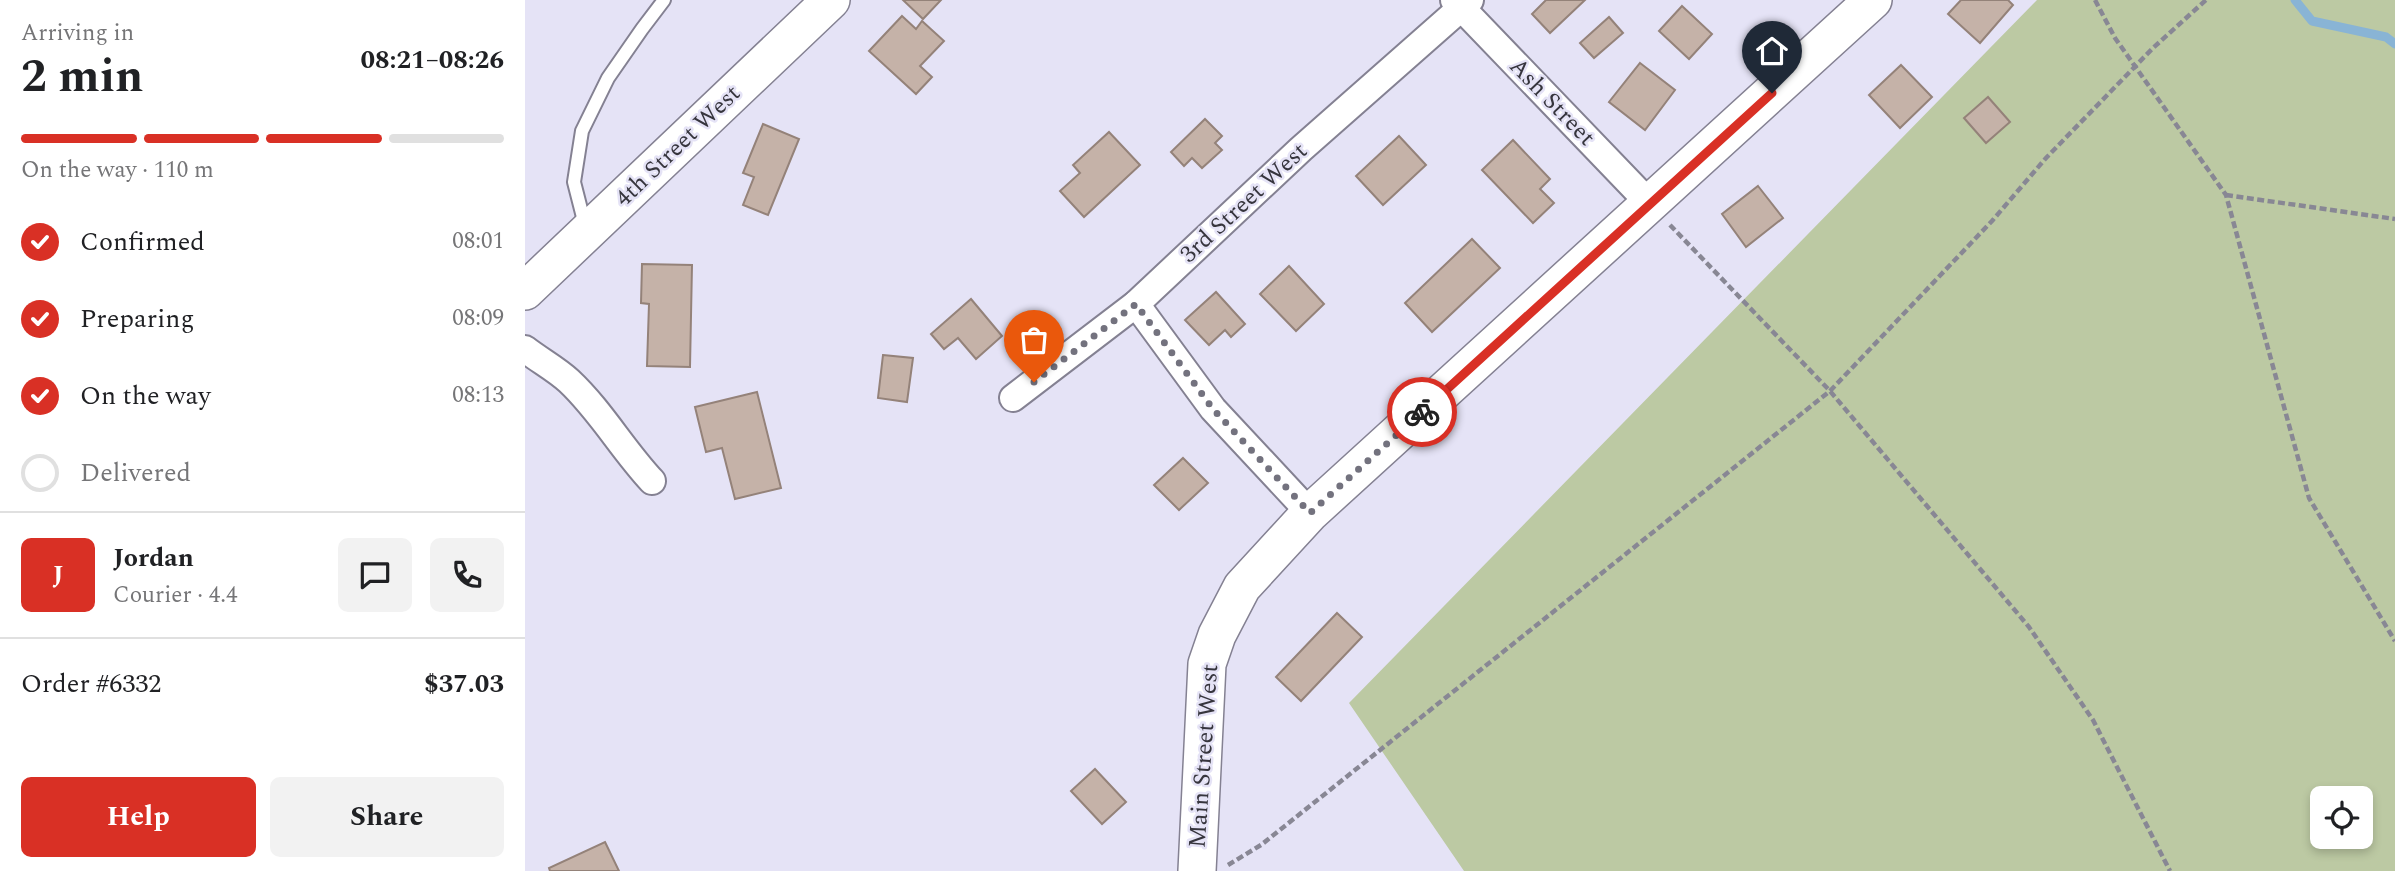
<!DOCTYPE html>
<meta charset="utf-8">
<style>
:root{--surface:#fff;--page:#f2f2f2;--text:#202124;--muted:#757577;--line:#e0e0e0;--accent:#d93025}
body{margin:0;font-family:Spectral,serif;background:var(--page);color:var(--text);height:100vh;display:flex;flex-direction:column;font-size:26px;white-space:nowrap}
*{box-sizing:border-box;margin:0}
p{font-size:23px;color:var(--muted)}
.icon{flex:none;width:38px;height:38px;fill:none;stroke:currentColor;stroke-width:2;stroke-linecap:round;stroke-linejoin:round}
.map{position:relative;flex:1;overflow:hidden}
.side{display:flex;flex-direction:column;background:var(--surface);width:525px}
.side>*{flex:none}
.buttons{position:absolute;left:1785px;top:786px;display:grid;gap:14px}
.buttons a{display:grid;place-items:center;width:63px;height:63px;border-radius:10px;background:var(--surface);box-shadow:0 4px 10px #0003;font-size:35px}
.pin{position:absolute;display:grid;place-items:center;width:60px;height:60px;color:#fff;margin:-72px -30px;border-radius:50% 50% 50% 0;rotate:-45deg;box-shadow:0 0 7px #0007}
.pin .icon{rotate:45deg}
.courier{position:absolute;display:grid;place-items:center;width:70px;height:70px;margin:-35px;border:5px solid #d93025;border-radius:50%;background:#fff;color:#222;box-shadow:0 2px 9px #0007}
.overview em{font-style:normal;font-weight:700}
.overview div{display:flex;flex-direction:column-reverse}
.overview{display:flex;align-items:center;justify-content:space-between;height:119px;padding:0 21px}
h1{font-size:46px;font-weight:700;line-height:52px}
.bar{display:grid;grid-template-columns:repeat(4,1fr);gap:10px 7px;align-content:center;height:84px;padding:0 21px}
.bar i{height:9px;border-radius:5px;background:var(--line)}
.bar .current{background:var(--accent)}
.bar p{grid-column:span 4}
.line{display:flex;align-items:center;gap:18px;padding:0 21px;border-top:2px solid var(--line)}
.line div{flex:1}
.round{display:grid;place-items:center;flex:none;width:74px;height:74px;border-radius:10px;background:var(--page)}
ol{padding:0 21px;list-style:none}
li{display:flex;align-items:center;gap:21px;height:77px}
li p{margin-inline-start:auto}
li .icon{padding:7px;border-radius:50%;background:var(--accent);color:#fff;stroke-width:4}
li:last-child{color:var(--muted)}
li i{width:38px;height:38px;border:4px solid var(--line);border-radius:50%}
.primary-button{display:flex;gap:14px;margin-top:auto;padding:14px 21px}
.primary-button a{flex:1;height:80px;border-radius:10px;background:var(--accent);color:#fff;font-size:28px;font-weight:700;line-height:80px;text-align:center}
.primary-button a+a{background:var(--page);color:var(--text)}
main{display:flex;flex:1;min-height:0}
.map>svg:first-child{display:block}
.green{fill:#bcc9a3;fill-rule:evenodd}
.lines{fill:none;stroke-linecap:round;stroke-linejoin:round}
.stream{stroke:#89b4d5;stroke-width:9}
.building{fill:#c5b2a8;stroke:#948279;stroke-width:2}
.lane-casing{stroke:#848192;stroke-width:16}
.street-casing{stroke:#848192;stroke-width:30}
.secondary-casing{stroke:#848192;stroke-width:40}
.path{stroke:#888794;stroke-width:4.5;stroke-dasharray:7 3.5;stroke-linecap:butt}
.lane{stroke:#fff;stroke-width:12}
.street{stroke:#fff;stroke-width:26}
.secondary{stroke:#fff;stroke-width:37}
.done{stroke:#73727e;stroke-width:7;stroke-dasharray:0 12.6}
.route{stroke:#d93025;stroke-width:9}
.labels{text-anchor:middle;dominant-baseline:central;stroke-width:5;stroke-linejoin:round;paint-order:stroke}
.street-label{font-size:24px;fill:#36353d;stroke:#e5e3f6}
</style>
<main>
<section class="side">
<div class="overview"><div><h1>2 min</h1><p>Arriving in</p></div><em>08:21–08:26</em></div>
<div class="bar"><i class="current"></i><i class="current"></i><i class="current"></i><i></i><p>On the way · 110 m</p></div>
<ol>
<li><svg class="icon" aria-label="check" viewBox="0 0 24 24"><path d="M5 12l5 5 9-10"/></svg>Confirmed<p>08:01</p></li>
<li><svg class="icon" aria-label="check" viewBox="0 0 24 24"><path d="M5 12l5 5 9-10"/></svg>Preparing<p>08:09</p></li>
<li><svg class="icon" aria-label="check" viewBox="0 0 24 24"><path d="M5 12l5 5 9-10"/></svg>On the way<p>08:13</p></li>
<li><i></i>Delivered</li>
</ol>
<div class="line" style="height:126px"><b class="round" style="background:var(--accent);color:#fff">J</b><div><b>Jordan</b><p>Courier · 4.4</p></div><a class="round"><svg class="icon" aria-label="chat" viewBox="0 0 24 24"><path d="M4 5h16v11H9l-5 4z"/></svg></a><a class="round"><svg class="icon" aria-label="phone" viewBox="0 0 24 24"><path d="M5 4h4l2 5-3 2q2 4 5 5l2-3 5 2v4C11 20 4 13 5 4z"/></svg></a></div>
<div class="line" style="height:91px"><div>Order #6332</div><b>$37.03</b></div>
<div class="primary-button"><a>Help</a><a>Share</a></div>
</section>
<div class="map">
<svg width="1870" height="871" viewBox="0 0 1870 871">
<rect width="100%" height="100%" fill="#e5e3f6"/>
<path class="green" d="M1512 0H1870V871H939L824 703ZM1797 798H1836V836H1797Z"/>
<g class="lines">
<polyline class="stream" points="1770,0 1787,21 1861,37 1870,44"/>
</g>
<g class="building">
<polygon points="378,0 416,0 398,19"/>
<polygon points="1021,0 1060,0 1025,33 1007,14"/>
<polygon points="1436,0 1483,0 1488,5 1455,43 1423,14"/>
<polygon points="1157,6 1187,34 1164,59 1134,31"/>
<polygon points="377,16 391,29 397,21 419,41 395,66 407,77 391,94 344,51"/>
<polygon points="1084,17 1098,33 1069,58 1055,43"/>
<polygon points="1115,63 1150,90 1120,130 1084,102"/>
<polygon points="1376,65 1407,97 1375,128 1344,95"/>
<polygon points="1463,97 1485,122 1461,143 1439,118"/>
<polygon points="680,119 697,136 690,143 697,150 677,168 667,158 659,166 646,152"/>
<polygon points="238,124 274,139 243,215 218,205 229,177 218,173"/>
<polygon points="584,132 615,165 559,217 535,191 555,173 548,165"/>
<polygon points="874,136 901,165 858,205 831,176"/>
<polygon points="988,140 1025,179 1015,189 1029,203 1008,223 957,170"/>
<polygon points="1233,186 1258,218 1221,247 1197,214"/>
<polygon points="947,239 975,268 907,332 880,303"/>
<polygon points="117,264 167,265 165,367 122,366 124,304 116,303"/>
<polygon points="764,266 799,304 771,331 735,294"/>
<polygon points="691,292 720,324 706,337 700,330 684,345 660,320"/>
<polygon points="446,299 477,336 451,359 433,338 419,349 406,334"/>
<polygon points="358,355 388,358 382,402 353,398"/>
<polygon points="232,392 256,488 210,499 197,448 181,452 170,407"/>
<polygon points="658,458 683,483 654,510 629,485"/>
<polygon points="812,613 837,637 776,701 751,677"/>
<polygon points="570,769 601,802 577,824 546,791"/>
<polygon points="80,842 94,871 25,871 24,868"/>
</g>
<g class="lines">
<defs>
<polyline id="lane" points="60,225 49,182 57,131 83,78 117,29 139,0"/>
<g id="street">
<polyline points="929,0 1125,204"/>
<polyline points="611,304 688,409 785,513"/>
<path d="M0 349C14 360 31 369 44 381 76 411 97 449 127 481"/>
<polyline points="488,398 611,304 776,149 945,0"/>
</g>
<g id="secondary">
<polyline points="0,291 306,0"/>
<polyline points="672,871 682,664 692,635 717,587 785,513 1348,0"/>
</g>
</defs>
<use href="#lane" class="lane-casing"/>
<use href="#street" class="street-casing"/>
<use href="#secondary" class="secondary-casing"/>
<g class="path">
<polyline points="1570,0 1590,38 1701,195 1784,498 1870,641"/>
<polyline points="1701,195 1870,219"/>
<polyline points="1145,225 1305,391 1504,627 1568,720 1645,871"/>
<polyline points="703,865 736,845 1305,391 1467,221 1521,158 1628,48 1681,0"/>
</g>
<use href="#lane" class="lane"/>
<use href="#street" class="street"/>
<use href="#secondary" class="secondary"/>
</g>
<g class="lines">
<polyline class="done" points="509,382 611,304 688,409 785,513 897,412"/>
<polyline class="route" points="897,412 1247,93"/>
</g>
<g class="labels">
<g class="street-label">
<text transform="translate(1027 102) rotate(46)">Ash Street</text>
<text transform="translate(153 146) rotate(-44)">4th Street West</text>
<text transform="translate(719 203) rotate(-43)">3rd Street West</text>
<text transform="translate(679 756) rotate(-86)">Main Street West</text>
</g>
</g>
</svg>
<div class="buttons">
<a><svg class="icon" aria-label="locate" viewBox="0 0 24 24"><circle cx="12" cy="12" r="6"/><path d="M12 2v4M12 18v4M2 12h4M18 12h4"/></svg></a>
</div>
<div class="pin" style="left:509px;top:382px;background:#ea580c"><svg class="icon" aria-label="bag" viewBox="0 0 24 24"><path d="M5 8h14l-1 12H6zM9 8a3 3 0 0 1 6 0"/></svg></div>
<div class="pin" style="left:1247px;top:93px;background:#1f2937"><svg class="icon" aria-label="home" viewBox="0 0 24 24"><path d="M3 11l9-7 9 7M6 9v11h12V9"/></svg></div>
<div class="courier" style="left:897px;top:412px"><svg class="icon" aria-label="bike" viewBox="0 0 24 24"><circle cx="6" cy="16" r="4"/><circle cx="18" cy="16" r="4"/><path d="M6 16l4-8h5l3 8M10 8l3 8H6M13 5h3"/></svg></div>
</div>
</main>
